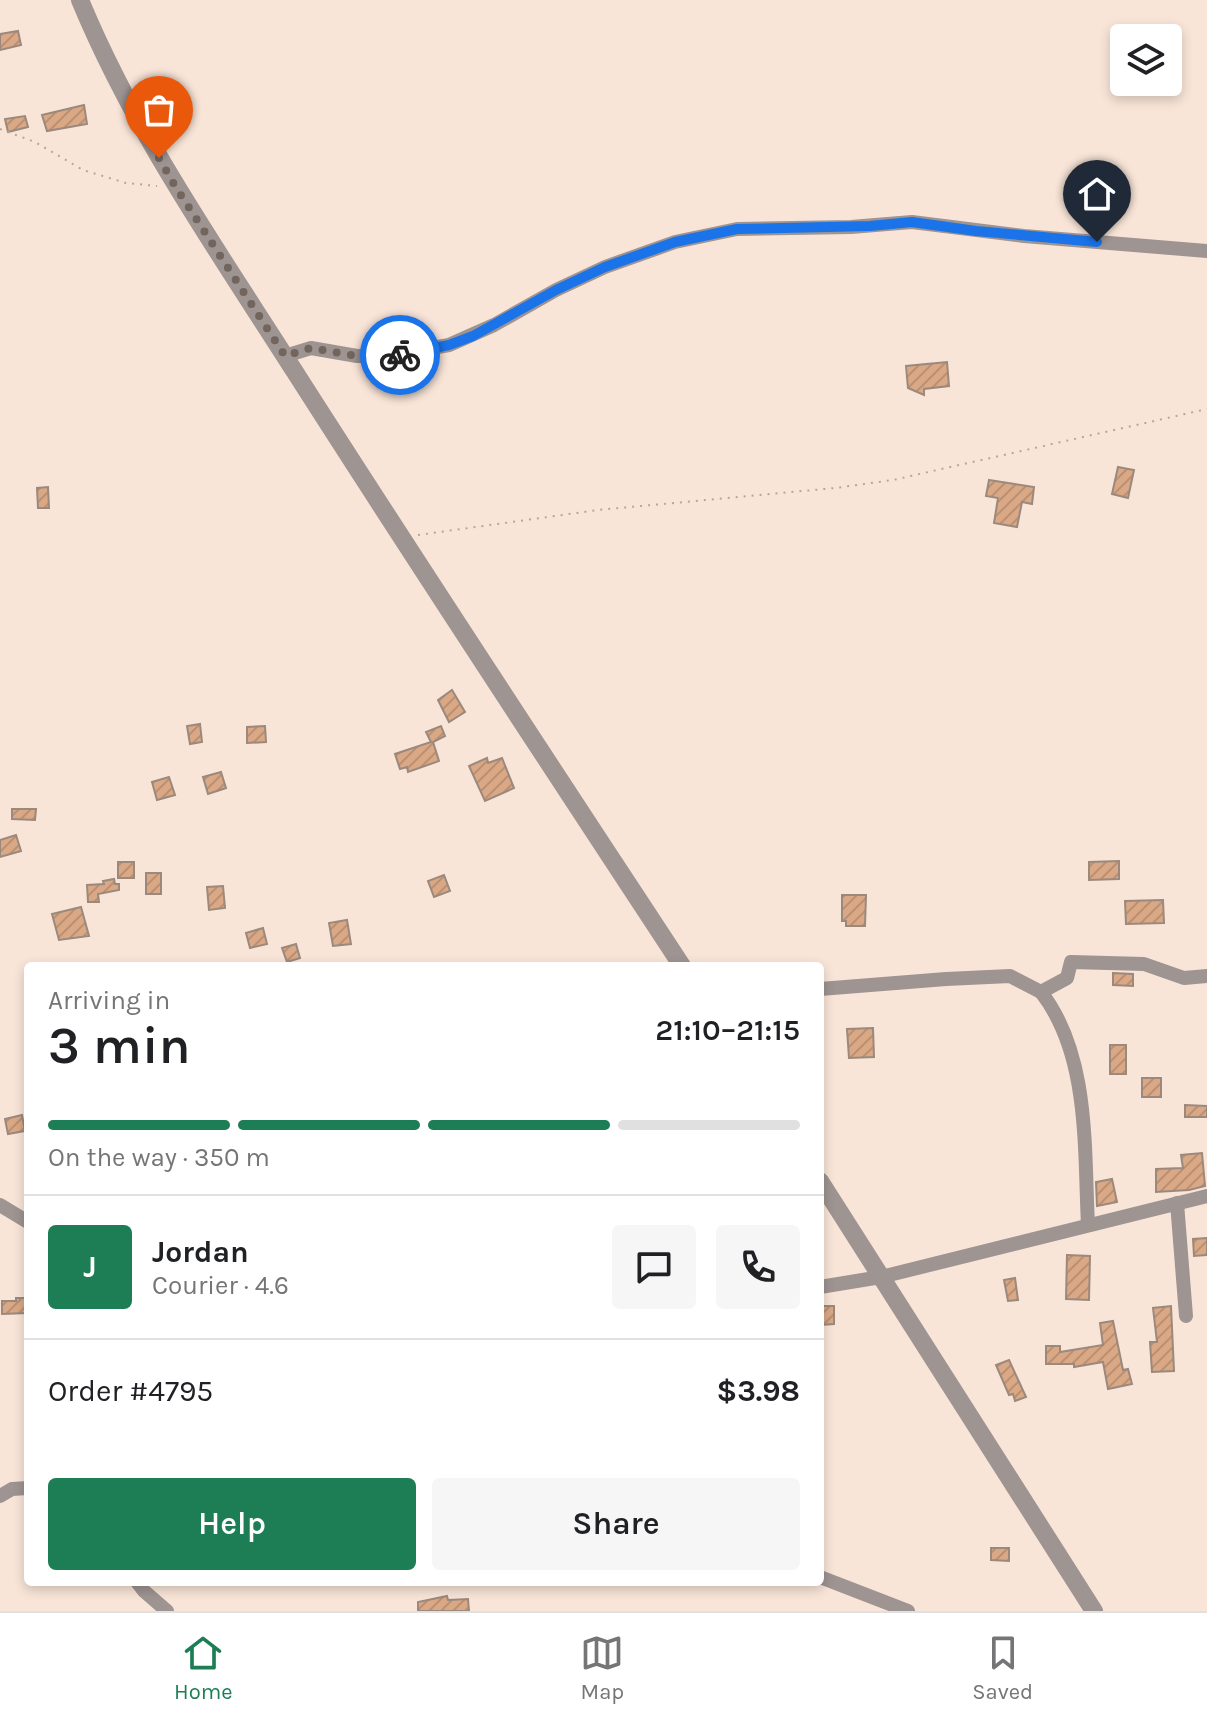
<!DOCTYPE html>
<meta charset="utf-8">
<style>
:root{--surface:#fff;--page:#f6f6f6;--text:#202124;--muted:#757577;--line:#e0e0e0;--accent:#1d7e56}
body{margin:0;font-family:Karla,sans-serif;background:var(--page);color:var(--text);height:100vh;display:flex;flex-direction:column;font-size:30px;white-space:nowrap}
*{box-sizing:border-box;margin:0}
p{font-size:26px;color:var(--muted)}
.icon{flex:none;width:44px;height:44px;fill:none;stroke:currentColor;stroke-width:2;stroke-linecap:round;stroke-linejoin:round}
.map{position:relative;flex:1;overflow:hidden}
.side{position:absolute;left:24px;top:962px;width:800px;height:624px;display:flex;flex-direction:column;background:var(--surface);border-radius:8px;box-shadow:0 4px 12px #0003}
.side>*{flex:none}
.controls{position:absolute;left:1110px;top:24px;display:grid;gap:16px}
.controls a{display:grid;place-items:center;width:72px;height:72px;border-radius:8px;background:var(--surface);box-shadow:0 4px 12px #0003;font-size:40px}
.pin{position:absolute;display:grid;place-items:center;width:68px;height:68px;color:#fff;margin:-82px -34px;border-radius:50% 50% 50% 0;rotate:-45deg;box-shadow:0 0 8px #0007}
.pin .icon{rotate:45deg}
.courier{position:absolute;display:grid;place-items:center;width:80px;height:80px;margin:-40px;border:6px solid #1a73e8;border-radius:50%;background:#fff;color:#222;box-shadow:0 2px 10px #0007}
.summary em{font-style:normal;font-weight:600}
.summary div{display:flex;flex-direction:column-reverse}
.summary{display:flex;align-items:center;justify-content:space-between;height:136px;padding:0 24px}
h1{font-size:52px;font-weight:600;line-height:60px}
.bar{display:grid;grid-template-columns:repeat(4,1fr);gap:12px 8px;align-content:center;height:96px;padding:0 24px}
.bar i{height:10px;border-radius:6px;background:var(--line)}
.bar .on{background:var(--accent)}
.bar p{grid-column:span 4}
.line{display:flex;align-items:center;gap:20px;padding:0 24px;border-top:2px solid var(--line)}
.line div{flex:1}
.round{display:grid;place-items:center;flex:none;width:84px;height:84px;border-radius:8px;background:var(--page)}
.button{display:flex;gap:16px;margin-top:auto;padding:16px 24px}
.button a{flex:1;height:92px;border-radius:8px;background:var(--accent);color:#fff;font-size:32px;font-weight:600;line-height:92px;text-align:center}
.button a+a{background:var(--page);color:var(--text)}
.tab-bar{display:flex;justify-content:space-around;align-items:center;height:112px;border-top:2px solid var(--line);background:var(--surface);font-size:22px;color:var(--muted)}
.tab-bar a{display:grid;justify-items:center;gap:4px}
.tab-bar .on{color:var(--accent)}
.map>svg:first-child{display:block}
.building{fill:url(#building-hatch);stroke:#9b897d;stroke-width:2}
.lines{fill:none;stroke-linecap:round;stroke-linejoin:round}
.path{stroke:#b5a59b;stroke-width:2;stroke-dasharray:2 6;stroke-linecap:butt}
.minor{stroke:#9e9492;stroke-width:14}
.tertiary{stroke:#9e9492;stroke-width:18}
.done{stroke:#71655e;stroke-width:8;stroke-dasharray:0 14.4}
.route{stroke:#1a73e8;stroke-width:10}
</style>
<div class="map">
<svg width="1207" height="1611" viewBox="0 0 1207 1611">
<defs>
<pattern id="building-hatch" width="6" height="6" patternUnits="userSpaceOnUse" patternTransform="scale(2)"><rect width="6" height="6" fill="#daa885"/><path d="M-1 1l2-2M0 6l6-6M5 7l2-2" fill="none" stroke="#bb9072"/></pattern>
</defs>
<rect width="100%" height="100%" fill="#f9e5d8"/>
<g class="building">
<polygon points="18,31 21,45 0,50 0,34"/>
<polygon points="84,105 87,124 47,131 42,115"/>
<polygon points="25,116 28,127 8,132 5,119"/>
<polygon points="947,362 949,386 924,389 924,395 908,388 906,366"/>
<polygon points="1118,467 1134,470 1128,498 1112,494"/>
<polygon points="989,480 1034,487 1032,504 1022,502 1017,527 994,523 998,498 986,496"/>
<polygon points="48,487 49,508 38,508 37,488"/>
<polygon points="452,690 465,712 449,722 438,700"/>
<polygon points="200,724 202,742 190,744 187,726"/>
<polygon points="265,726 266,742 247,743 247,727"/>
<polygon points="441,726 445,736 433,742 439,761 408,772 407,767 400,769 395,754 431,742 426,732"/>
<polygon points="487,758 488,763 502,758 514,788 485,801 469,766"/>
<polygon points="221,772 226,788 208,794 203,777"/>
<polygon points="169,777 175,795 157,800 152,782"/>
<polygon points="12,809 36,809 35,820 12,819"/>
<polygon points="16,835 21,851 0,857 0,840"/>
<polygon points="1119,861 1119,879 1089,880 1089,862"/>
<rect x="118" y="862" width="16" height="16"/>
<rect x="146" y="873" width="15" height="21"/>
<polygon points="444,875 450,891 434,897 428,881"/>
<polygon points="114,879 115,884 119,884 119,890 98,894 99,902 88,902 87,885 104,884 103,881"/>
<polygon points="223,886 225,908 209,910 207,887"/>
<polygon points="842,895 866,895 865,926 846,926 846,921 842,921"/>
<polygon points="1163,900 1164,923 1126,924 1125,901"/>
<polygon points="81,907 89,936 59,940 52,914"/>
<polygon points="347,920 351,944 333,946 329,923"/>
<polygon points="263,928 267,944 250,948 246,933"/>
<polygon points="296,944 300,958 287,962 282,948"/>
<polygon points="1113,973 1133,974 1133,986 1113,985"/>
<polygon points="873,1028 874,1057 849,1058 847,1029"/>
<rect x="1110" y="1045" width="16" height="29"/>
<rect x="1142" y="1078" width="19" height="19"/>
<polygon points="1185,1105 1207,1106 1207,1117 1185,1117"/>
<polygon points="22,1115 25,1131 8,1134 5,1119"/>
<polygon points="1202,1153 1205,1186 1189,1190 1156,1192 1156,1169 1183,1168 1181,1155"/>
<polygon points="1112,1179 1117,1202 1097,1206 1096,1182"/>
<polygon points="1207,1238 1207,1255 1194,1256 1193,1239"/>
<polygon points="1067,1255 1090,1256 1089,1300 1066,1299"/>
<polygon points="1015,1278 1018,1300 1008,1301 1004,1280"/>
<polygon points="16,1298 28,1298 28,1313 2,1314 2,1301 16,1301"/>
<polygon points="820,1306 834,1306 834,1324 820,1325"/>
<polygon points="1171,1306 1174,1371 1152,1372 1150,1342 1157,1342 1153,1308"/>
<polygon points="1113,1321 1123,1370 1128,1369 1132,1384 1108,1389 1103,1362 1074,1367 1074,1364 1046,1364 1046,1346 1060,1346 1060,1352 1103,1345 1100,1323"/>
<polygon points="1009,1360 1026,1397 1015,1401 1013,1394 1009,1395 996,1365"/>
<polygon points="991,1548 1009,1548 1009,1561 991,1560"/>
<polygon points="447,1596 448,1600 468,1599 469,1611 418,1611 418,1602"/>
</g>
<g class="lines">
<g class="path">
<polyline points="0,129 35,142 83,170 126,183 157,186"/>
<polyline points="418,535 598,510 835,488 893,480 1207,409"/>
</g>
<g class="minor">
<polyline points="285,356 311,348 357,356 388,356 449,345 494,325 556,290 605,267 675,242 737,229 851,227 912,222 1024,236 1207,251"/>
<polyline points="820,989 946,979 1010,976 1041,992 1067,978 1071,962 1144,964 1184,978 1207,976"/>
<path d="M1041 992C1090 1055 1084 1149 1088 1225"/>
<polyline points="1177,1203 1186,1316"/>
<polyline points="0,1205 28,1222"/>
<polyline points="820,1287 881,1277 1207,1196"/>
<polyline points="0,1496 12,1489 28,1488"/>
<polyline points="820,1577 908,1611"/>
<polyline points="137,1582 144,1591 167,1611"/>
</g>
<g class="tertiary">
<path d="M80 0C135 133 218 251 295 372 422 571 552 768 682 966"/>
<polyline points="820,1181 1094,1611"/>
</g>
</g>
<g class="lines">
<polyline class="done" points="159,158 175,186 285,356 311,348 357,356 400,355"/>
<polyline class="route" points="400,355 449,345 473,336 556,290 605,267 675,242 737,229 870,226 912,222 976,231 1097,242"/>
</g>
</svg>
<div class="controls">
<a><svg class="icon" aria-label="layers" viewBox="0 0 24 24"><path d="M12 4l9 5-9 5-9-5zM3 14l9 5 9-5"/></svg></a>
</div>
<div class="pin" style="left:159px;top:158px;background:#ea580c"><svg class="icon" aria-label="bag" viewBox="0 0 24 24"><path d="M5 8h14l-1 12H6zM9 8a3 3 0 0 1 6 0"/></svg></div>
<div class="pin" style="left:1097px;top:242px;background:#1f2937"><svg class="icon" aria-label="home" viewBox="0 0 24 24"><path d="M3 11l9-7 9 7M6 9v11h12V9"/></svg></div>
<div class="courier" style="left:400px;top:355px"><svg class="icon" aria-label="bike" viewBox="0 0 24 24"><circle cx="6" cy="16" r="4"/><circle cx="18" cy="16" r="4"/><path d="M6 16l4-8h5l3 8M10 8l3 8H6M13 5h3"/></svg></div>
<section class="side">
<div class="summary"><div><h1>3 min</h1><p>Arriving in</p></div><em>21:10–21:15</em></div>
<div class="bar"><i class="on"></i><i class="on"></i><i class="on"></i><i></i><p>On the way · 350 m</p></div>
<div class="line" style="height:144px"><b class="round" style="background:var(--accent);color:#fff">J</b><div><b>Jordan</b><p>Courier · 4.6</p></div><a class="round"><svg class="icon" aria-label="chat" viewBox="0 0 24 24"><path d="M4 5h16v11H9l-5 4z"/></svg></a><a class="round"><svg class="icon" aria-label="phone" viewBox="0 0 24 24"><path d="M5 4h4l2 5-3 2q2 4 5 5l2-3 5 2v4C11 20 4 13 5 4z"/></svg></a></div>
<div class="line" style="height:104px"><div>Order #4795</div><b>$3.98</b></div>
<div class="button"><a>Help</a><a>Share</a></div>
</section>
</div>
<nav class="tab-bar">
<a class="on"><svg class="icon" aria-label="home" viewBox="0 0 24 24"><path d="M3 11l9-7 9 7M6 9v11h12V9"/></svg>Home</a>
<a><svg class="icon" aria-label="map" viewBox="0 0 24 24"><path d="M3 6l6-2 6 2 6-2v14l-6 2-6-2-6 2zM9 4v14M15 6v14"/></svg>Map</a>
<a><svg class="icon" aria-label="saved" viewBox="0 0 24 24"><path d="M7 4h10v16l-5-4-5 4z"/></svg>Saved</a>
</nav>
